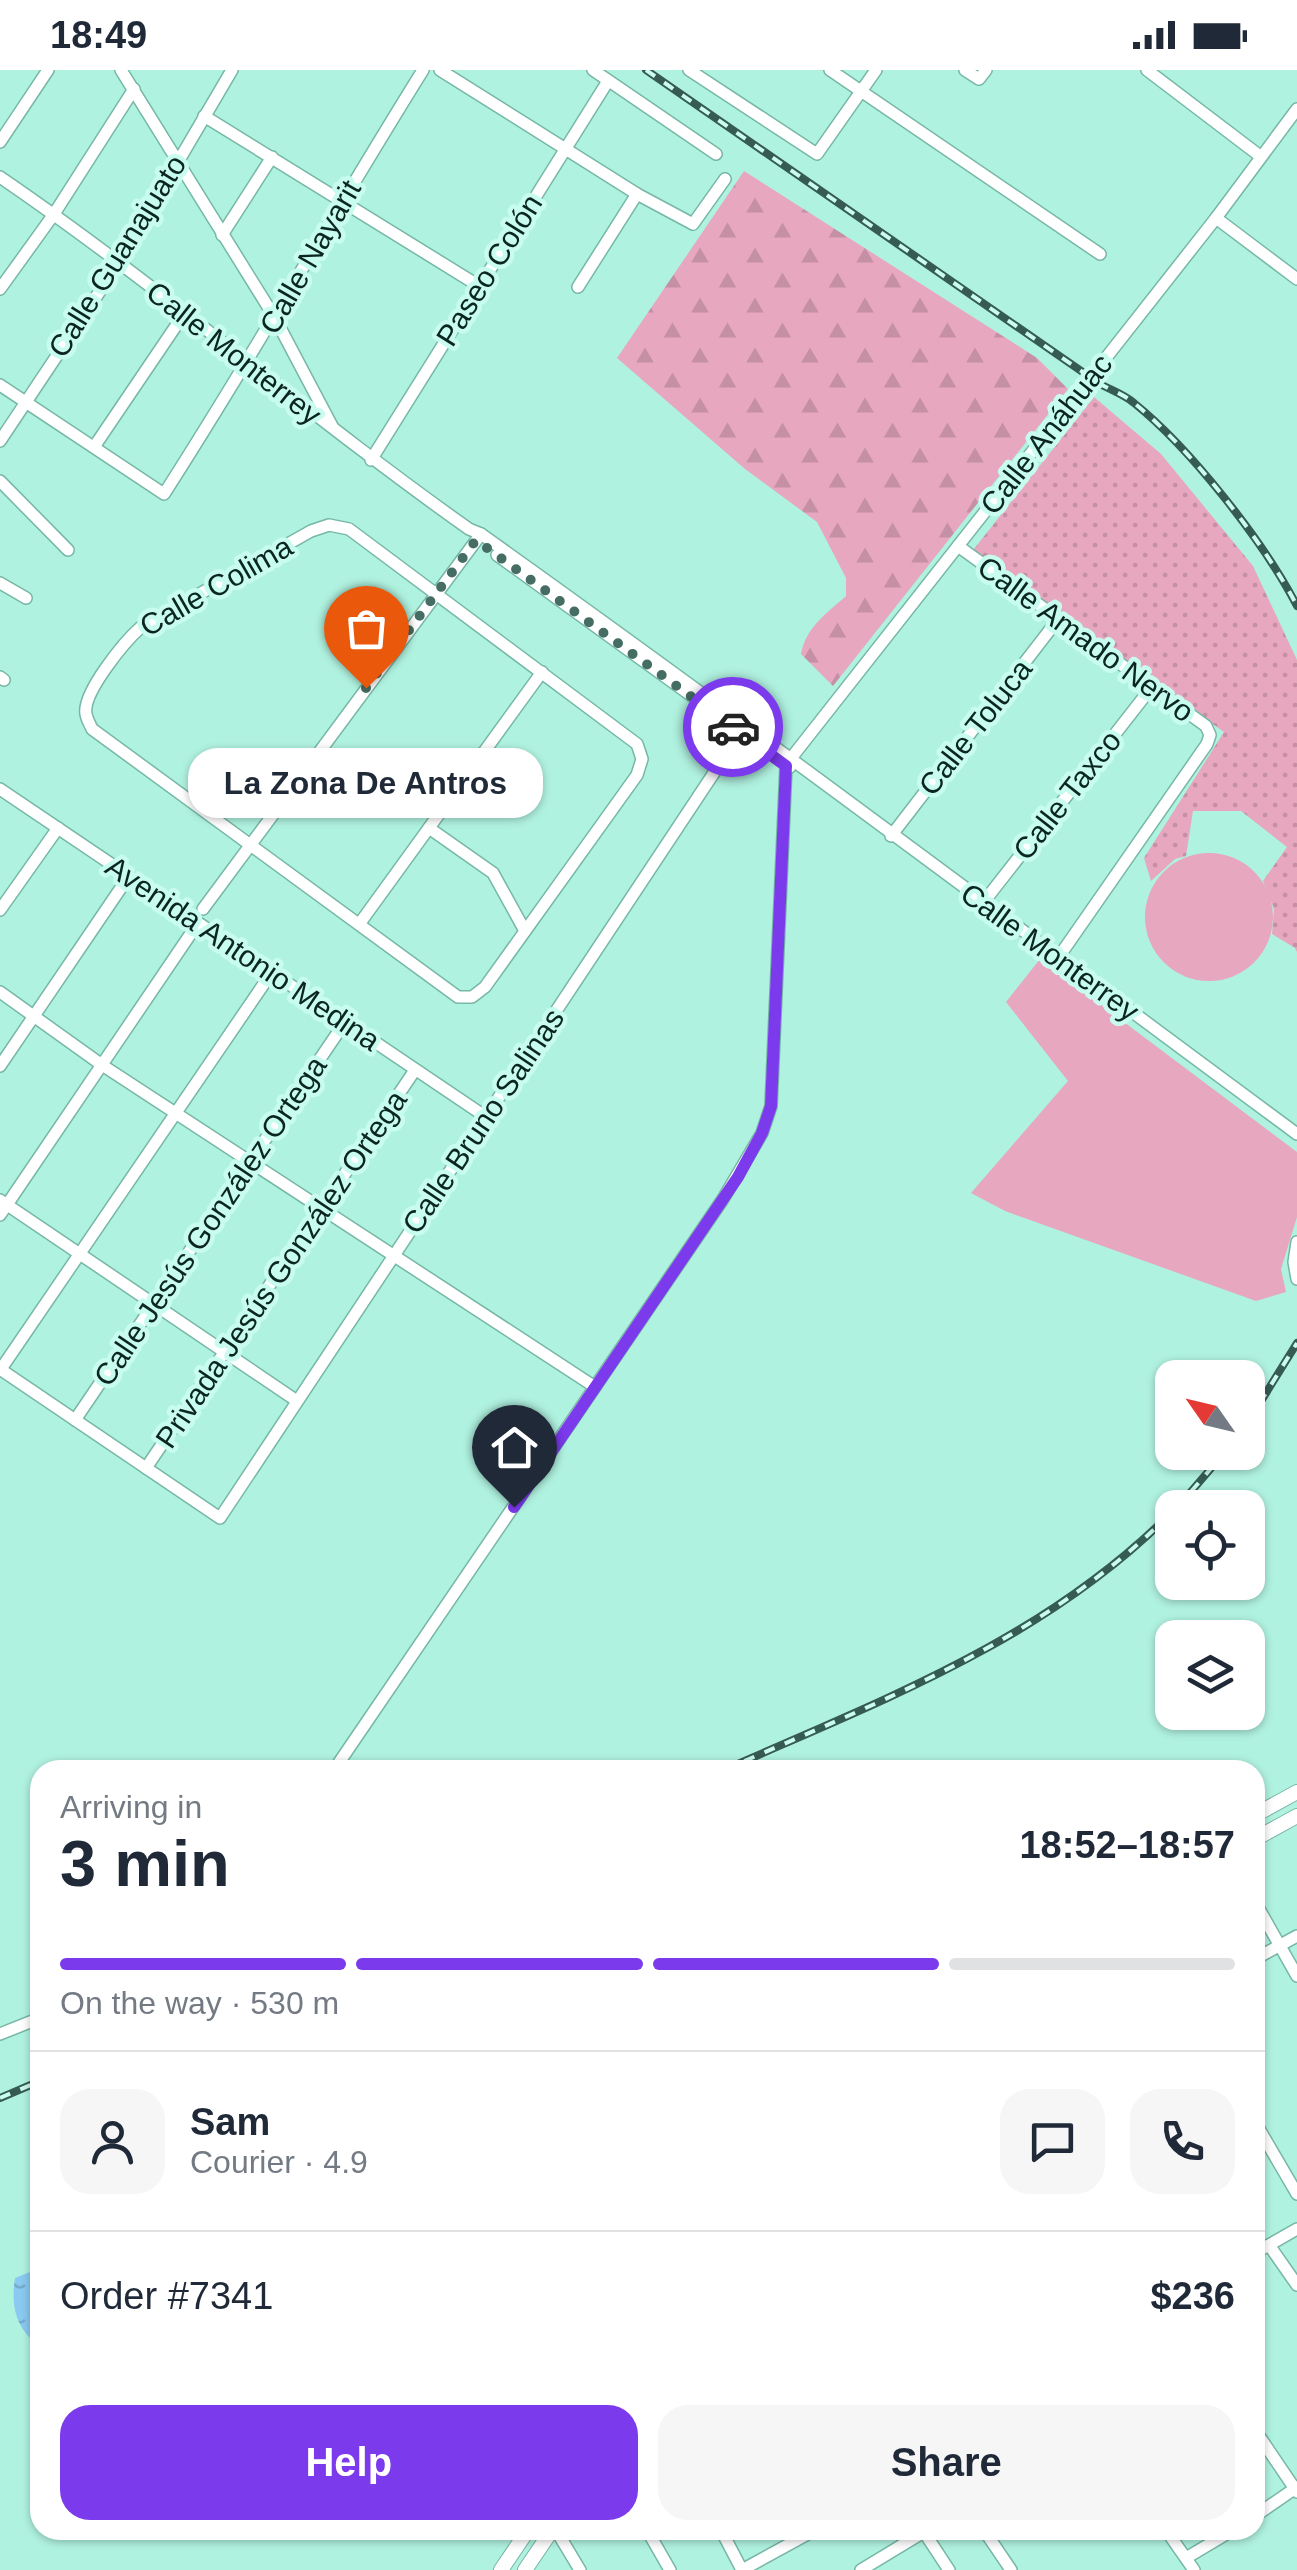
<!DOCTYPE html>
<meta charset="utf-8">
<style>
:root{--surface:#fff;--page:#f6f6f7;--text:#1f2937;--muted:#747a83;--line:#e0e1e3;--accent:#7c3aed}
body{margin:0;font-family:Arial,sans-serif;background:var(--page);color:var(--text);height:100vh;display:flex;flex-direction:column;font-size:38px;white-space:nowrap}
*{box-sizing:border-box;margin:0}
p{font-size:32px;color:var(--muted)}
.icon{flex:none;width:55px;height:55px;fill:none;stroke:currentColor;stroke-width:2;stroke-linecap:round;stroke-linejoin:round}
.map{position:relative;flex:1;overflow:hidden}
.details{position:absolute;left:30px;top:1690px;width:1235px;height:780px;display:flex;flex-direction:column;background:var(--surface);border-radius:30px;box-shadow:0 2px 8px #0004}
.details>*{flex:none}
.needle{width:65px;rotate:304deg}
.buttons{position:absolute;left:1155px;top:1290px;display:grid;gap:20px}
.buttons a{display:grid;place-items:center;width:110px;height:110px;border-radius:20px;background:var(--surface);box-shadow:0 2px 8px #0004;font-size:50px}
.pin{position:absolute;display:grid;place-items:center;width:85px;height:85px;color:#fff;margin:-102px -42px;border-radius:50% 50% 50% 0;rotate:-45deg;box-shadow:0 0 10px #0007}
.pin .icon{rotate:45deg}
.courier{position:absolute;display:grid;place-items:center;width:100px;height:100px;margin:-50px;border:8px solid #7c3aed;border-radius:50%;background:#fff;color:#222;box-shadow:0 2px 12px #0007}
.bubble{position:absolute;height:70px;border-radius:30px;background:var(--surface);box-shadow:0 2px 8px #0004;font-size:32px;font-weight:700;line-height:70px;text-align:center}
.overview em{font-style:normal;font-weight:700}
.overview div{display:flex;flex-direction:column-reverse}
.overview{display:flex;align-items:center;justify-content:space-between;height:170px;padding:0 30px}
h1{font-size:65px;font-weight:700;line-height:75px}
.bar{display:grid;grid-template-columns:repeat(4,1fr);gap:15px 10px;align-content:center;height:120px;padding:0 30px}
.bar i{height:12px;border-radius:8px;background:var(--line)}
.bar .current{background:var(--accent)}
.bar p{grid-column:span 4}
.line{display:flex;align-items:center;gap:25px;padding:0 30px;border-top:2px solid var(--line)}
.line div{flex:1}
.round{display:grid;place-items:center;flex:none;width:105px;height:105px;border-radius:30px;background:var(--page)}
.button{display:flex;gap:20px;margin-top:auto;padding:20px 30px}
.button a{flex:1;height:115px;border-radius:30px;background:var(--accent);color:#fff;font-size:40px;font-weight:700;line-height:115px;text-align:center}
.button a+a{background:var(--page);color:var(--text)}
.status{display:flex;justify-content:space-between;align-items:center;height:70px;padding:0 50px;background:var(--surface);direction:ltr}
.status svg{height:28px;fill:currentColor}
.map>svg:first-child{display:block}
.grass{fill:url(#grass-dots)}
.forest{fill:url(#forest-firs)}
.park{fill:#e7a7be}
.water{fill:url(#water-ripples)}
.lines{fill:none;stroke-linecap:round;stroke-linejoin:round}
.minor-casing{stroke:#76b7a6;stroke-width:14}
.major-casing{stroke:#76b7a6;stroke-width:16}
.minor{stroke:#fff;stroke-width:11}
.major{stroke:#fff;stroke-width:14}
.rail-casing{stroke:#365b52;stroke-width:8}
.rail{stroke:#c8fcee;stroke-width:4;stroke-dasharray:11;stroke-linecap:butt}
.done{stroke:#456d63;stroke-width:10;stroke-dasharray:0 18}
.route{stroke:#7c3aed;stroke-width:12}
.labels{text-anchor:middle;dominant-baseline:central;stroke-width:9;stroke-linejoin:round;paint-order:stroke}
.street-label{font-size:30px;fill:#0b2620;stroke:#c8fcee}
</style>
<div class="status"><b>18:49</b><svg viewBox="0 0 49 12"><path d="M0 12V9h3v3zM5 12V6h3v6zM10 12V3h3v9zM15 12V0h3v12zM26 1h20v11H26zM47 4h2v5h-2z"/></svg></div>
<div class="map">
<svg width="1297" height="2500" viewBox="0 0 1297 2500">
<defs>
<pattern id="grass-dots" width="8" height="8" patternUnits="userSpaceOnUse" patternTransform="scale(2.5)"><rect width="8" height="8" fill="#e7a7be"/><path d="M2 2h.1M6 6h.1" fill="none" stroke="#c590a3" stroke-width="1.8" stroke-linecap="round"/></pattern>
<pattern id="forest-firs" width="22" height="20" patternUnits="userSpaceOnUse" patternTransform="scale(2.5)"><rect width="22" height="20" fill="#e7a7be"/><path d="M5 1l3.5 6h-7zM16 11l3.5 6h-7z" fill="#c590a3"/></pattern>
<pattern id="water-ripples" width="26" height="14" patternUnits="userSpaceOnUse" patternTransform="scale(2.5)"><rect width="26" height="14" fill="#8ac9f0"/><path d="M2 4q2-2 4 0t4 0M15 11q2-2 4 0t4 0" fill="none" stroke="#76acce"/></pattern>
</defs>
<rect width="100%" height="100%" fill="#b0f2e0"/>
<polygon class="grass" points="1094,327 1161,384 1253,496 1297,590 1297,882 1295,878 1272,864 1274,839 1263,811 1287,777 1241,741 1193,741 1186,786 1175,789 1151,811 1144,788 1224,662 970,484"/>
<path class="forest" d="M744 101 1037 288 1068 319 833 616 801 584C806 557 827 543 846 526V508L817 452 745 399 617 288Z"/>
<g class="park">
<circle cx="1209" cy="847" r="64"/>
<polygon points="1040,889 1297,1082 1297,1147 1281,1199 1286,1222 1256,1231 1005,1141 971,1123 1068,1011 1006,932"/>
</g>
<path class="water" d="M40 2179V2272L37 2274C15 2257 11 2235 15 2208L30 2202Z"/>
<g class="lines">
<defs>
<g id="minor">
<polyline points="121,0 275,248 332,356"/>
<polyline points="440,0 637,124 693,154 725,109"/>
<polyline points="593,0 716,84"/>
<polyline points="689,0 817,84 876,0"/>
<polyline points="830,0 1100,184"/>
<polyline points="965,0 979,9 986,0"/>
<polyline points="1147,0 1260,86"/>
<polyline points="204,46 479,216"/>
<polyline points="0,72 48,0"/>
<path d="M0 107C161 217 309 346 469 459L481 464C756 660 1025 863 1297 1064"/>
<polyline points="1216,148 1297,209"/>
<polyline points="222,165 272,87"/>
<polyline points="578,217 637,124"/>
<polyline points="0,219 54,144 134,19"/>
<path d="M0 315 164 424C254 284 335 141 423 0"/>
<polyline points="0,371 118,194 232,0"/>
<polyline points="94,377 184,244"/>
<polyline points="371,390 608,11"/>
<polyline points="0,411 68,480"/>
<path d="M329 455 349 459 637 674 642 689 637 705 485 917 472 927H458L92 659C90 654 87 650 86 644 82 623 125 571 141 557L311 461Z"/>
<polyline points="958,476 1206,656 1210,665 1207,674 1058,888"/>
<polyline points="497,485 790,697"/>
<polyline points="0,513 26,528"/>
<polyline points="0,607 4,610"/>
<polyline points="0,719 486,1047"/>
<polyline points="429,758 493,803 525,861"/>
<polyline points="891,766 1059,548"/>
<polyline points="983,833 1151,618"/>
<polyline points="203,839 481,464"/>
<polyline points="0,840 58,758"/>
<polyline points="360,853 542,602"/>
<polyline points="0,922 102,995 595,1317"/>
<polyline points="0,996 129,806"/>
<polyline points="0,1130 297,1331"/>
<polyline points="0,1145 198,853"/>
<polyline points="1297,1172 1294,1192 1297,1209"/>
<polyline points="0,1299 220,1448 747,653"/>
<polyline points="1,1299 272,902"/>
<polyline points="75,1350 345,952"/>
<polyline points="146,1398 415,1000"/>
<polyline points="334,1700 723,1129 762,1063 771,1036 786,696 792,687 1216,148 1297,39"/>
<polyline points="1255,1832 1297,1906"/>
<polyline points="1255,1889 1297,1866"/>
<polyline points="0,1964 40,1948"/>
<polyline points="1255,2052 1297,2124"/>
<polyline points="1269,2175 1297,2215"/>
<polyline points="1255,2183 1297,2159"/>
<polyline points="1255,2360 1297,2422"/>
<polyline points="1255,2446 1297,2417"/>
<polyline points="556,2460 580,2500"/>
<polyline points="647,2460 670,2500"/>
<polyline points="721,2460 742,2500"/>
<polyline points="984,2460 1011,2500"/>
<polyline points="1166,2460 1194,2500"/>
<polyline points="924,2462 949,2500"/>
<polyline points="1186,2488 1233,2460"/>
<polyline points="742,2500 815,2460"/>
<polyline points="861,2500 927,2460"/>
</g>
<g id="major">
<polyline points="1255,1745 1297,1722"/>
<polyline points="1255,1769 1297,1746"/>
<polyline points="501,2500 528,2460"/>
<polyline points="525,2500 552,2460"/>
</g>
</defs>
<use href="#minor" class="minor-casing"/>
<use href="#major" class="major-casing"/>
<use href="#minor" class="minor"/>
<use href="#major" class="major"/>
<defs>
<g id="rail">
<path d="M646 0 1100 314C1111 320 1125 325 1134 333 1190 378 1264 472 1297 536"/>
<polyline points="1248,1352 1297,1273"/>
<polyline points="1177,1438 1225,1382"/>
<path d="M724 1700C885 1629 1046 1569 1172 1442"/>
<polyline points="0,2028 40,2011"/>
</g>
</defs>
<use href="#rail" class="rail-casing"/>
<use href="#rail" class="rail"/>
</g>
<g class="lines">
<polyline class="done" points="366,618 476,470 733,657"/>
<polyline class="route" points="514,1437 738,1107 762,1063 771,1036 786,696 733,657"/>
</g>
<g class="labels">
<g class="street-label">
<text transform="translate(117 186) rotate(-58)">Calle Guanajuato</text>
<text transform="translate(310 187) rotate(-60)">Calle Nayarit</text>
<text transform="translate(489 200) rotate(-58)">Paseo Colón</text>
<text transform="translate(234 283) rotate(38)">Calle Monterrey</text>
<text transform="translate(1046 364) rotate(-52)">Calle Anáhuac</text>
<text transform="translate(216 516) rotate(-30)">Calle Colima</text>
<text transform="translate(1086 569) rotate(36)">Calle Amado Nervo</text>
<text transform="translate(975 657) rotate(-52)">Calle Toluca</text>
<text transform="translate(1067 725) rotate(-52)">Calle Taxco</text>
<text transform="translate(1050 882) rotate(36)">Calle Monterrey</text>
<text transform="translate(243 883) rotate(34)">Avenida Antonio Medina</text>
<text transform="translate(483 1051) rotate(-56)">Calle Bruno Salinas</text>
<text transform="translate(210 1151) rotate(-56)">Calle Jesús González Ortega</text>
<text transform="translate(281 1199) rotate(-56)">Privada Jesús González Ortega</text>
</g>
</g>
</svg>
<div class="buttons">
<a><svg class="needle" viewBox="-14 -14 28 28"><path d="M0-13l5 13h-10z" fill="#e53935"/><path d="M0 13l5-13h-10z" fill="#747a83"/></svg></a>
<a><svg class="icon" aria-label="locate" viewBox="0 0 24 24"><circle cx="12" cy="12" r="6"/><path d="M12 2v4M12 18v4M2 12h4M18 12h4"/></svg></a>
<a><svg class="icon" aria-label="layers" viewBox="0 0 24 24"><path d="M12 4l9 5-9 5-9-5zM3 14l9 5 9-5"/></svg></a>
</div>
<div class="pin" style="left:366px;top:618px;background:#ea580c"><svg class="icon" aria-label="bag" viewBox="0 0 24 24"><path d="M5 8h14l-1 12H6zM9 8a3 3 0 0 1 6 0"/></svg></div>
<div class="pin" style="left:514px;top:1437px;background:#1f2937"><svg class="icon" aria-label="home" viewBox="0 0 24 24"><path d="M3 11l9-7 9 7M6 9v11h12V9"/></svg></div>
<div class="courier" style="left:733px;top:657px"><svg class="icon" aria-label="car" viewBox="0 0 24 24"><path d="M5 17H2v-5l4-1 3-4h7l3 4 3 1v5h-3M9 17h6M6 11h13"/><circle cx="7" cy="17" r="2"/><circle cx="17" cy="17" r="2"/></svg></div>
<div class="bubble" style="left:188px;top:678px;width:355px">La Zona De Antros</div>
<section class="details">
<div class="overview"><div><h1>3 min</h1><p>Arriving in</p></div><em>18:52–18:57</em></div>
<div class="bar"><i class="current"></i><i class="current"></i><i class="current"></i><i></i><p>On the way · 530 m</p></div>
<div class="line" style="height:180px"><a class="round"><svg class="icon" aria-label="person" viewBox="0 0 24 24"><circle cx="12" cy="8" r="4"/><path d="M4 21q1-7 8-7t8 7"/></svg></a><div><b>Sam</b><p>Courier · 4.9</p></div><a class="round"><svg class="icon" aria-label="chat" viewBox="0 0 24 24"><path d="M4 5h16v11H9l-5 4z"/></svg></a><a class="round"><svg class="icon" aria-label="phone" viewBox="0 0 24 24"><path d="M5 4h4l2 5-3 2q2 4 5 5l2-3 5 2v4C11 20 4 13 5 4z"/></svg></a></div>
<div class="line" style="height:130px"><div>Order #7341</div><b>$236</b></div>
<div class="button"><a>Help</a><a>Share</a></div>
</section>
</div>
